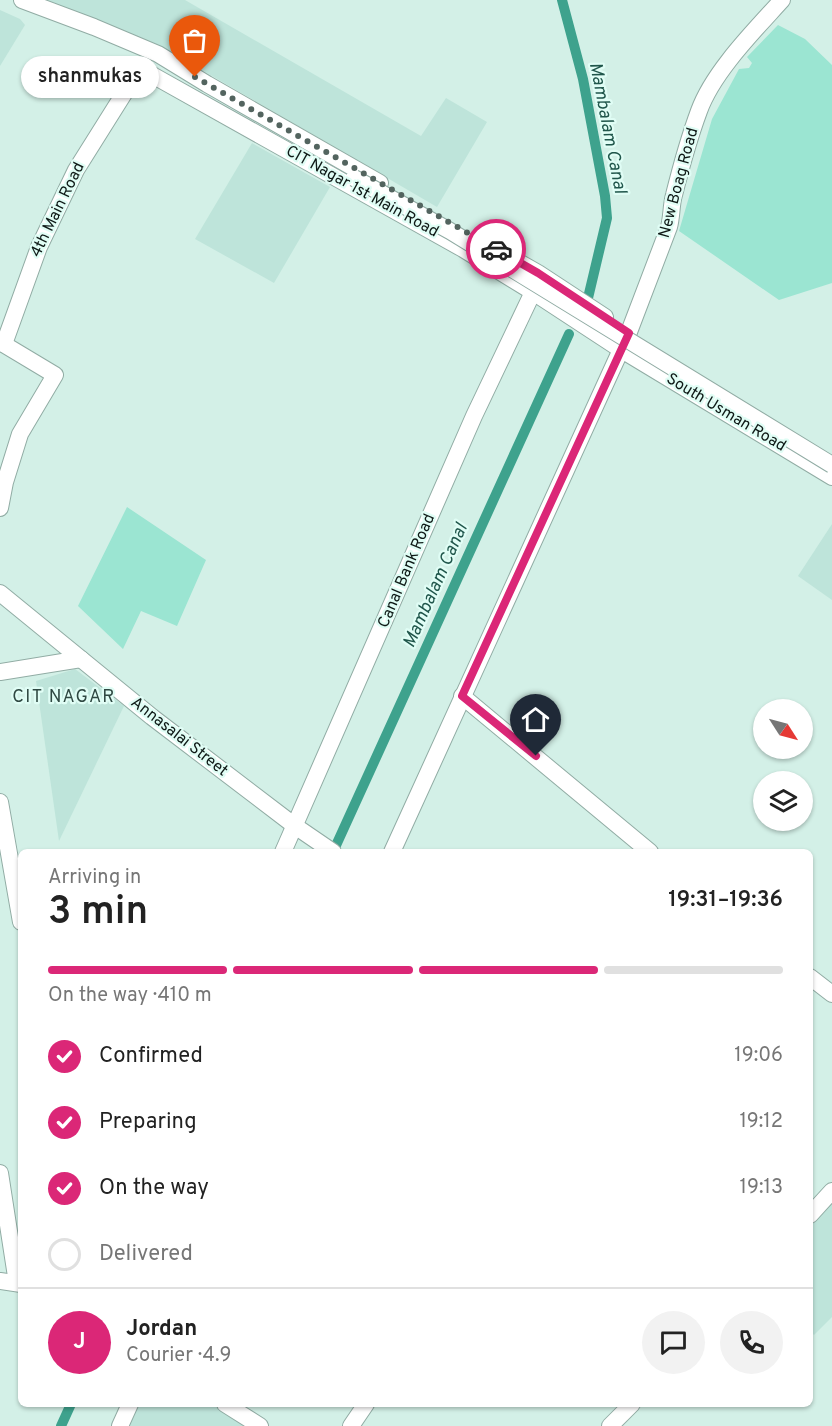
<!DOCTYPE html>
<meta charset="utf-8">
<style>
:root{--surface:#fff;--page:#f2f2f2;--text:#222;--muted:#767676;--line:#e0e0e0;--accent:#db2777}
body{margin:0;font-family:Overpass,sans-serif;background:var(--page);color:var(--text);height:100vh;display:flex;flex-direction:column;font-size:22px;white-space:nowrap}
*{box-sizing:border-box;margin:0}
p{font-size:20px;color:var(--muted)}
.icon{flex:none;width:33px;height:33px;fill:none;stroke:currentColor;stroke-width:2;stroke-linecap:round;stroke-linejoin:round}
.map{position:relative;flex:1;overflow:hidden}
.panel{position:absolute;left:18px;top:849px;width:795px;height:558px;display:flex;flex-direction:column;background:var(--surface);border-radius:9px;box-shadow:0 2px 4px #0004}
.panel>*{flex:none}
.needle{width:39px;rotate:126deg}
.buttons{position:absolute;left:753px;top:699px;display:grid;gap:12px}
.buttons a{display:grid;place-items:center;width:60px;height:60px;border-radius:50%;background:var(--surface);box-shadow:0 2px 4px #0004;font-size:30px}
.pin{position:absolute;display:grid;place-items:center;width:51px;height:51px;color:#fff;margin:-62px -26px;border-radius:50% 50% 50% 0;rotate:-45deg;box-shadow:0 0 6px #0007}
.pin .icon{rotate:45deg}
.courier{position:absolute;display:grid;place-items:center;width:60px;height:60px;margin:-30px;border:4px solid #db2777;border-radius:50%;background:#fff;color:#222;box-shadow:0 2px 8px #0007}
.bubble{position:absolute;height:42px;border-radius:21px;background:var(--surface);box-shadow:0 2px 4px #0004;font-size:20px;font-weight:600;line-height:42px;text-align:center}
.headline em{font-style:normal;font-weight:600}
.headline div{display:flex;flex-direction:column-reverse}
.headline{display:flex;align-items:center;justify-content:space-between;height:102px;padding:0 30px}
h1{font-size:39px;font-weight:600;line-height:45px}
.bar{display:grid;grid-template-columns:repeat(4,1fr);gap:9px 6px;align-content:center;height:72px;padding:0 30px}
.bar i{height:8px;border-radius:4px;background:var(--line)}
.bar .active{background:var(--accent)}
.bar p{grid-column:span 4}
.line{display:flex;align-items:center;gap:15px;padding:0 30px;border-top:2px solid var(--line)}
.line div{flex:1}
.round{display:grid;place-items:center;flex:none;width:63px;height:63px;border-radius:32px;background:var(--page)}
ol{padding:0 30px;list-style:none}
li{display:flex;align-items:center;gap:18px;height:66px}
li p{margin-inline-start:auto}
li .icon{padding:6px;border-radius:50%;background:var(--accent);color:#fff;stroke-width:4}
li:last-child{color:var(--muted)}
li i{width:33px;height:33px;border:3px solid var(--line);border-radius:50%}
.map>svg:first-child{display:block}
.built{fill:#bee4da}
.green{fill:#9be5d2}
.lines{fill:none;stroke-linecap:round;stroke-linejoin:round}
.canal{stroke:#3ea28d;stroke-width:10}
.secondary-casing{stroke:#91aca4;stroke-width:18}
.secondary{stroke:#fff;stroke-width:16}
.secondary-bridge-casing{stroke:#91aca4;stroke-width:18;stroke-linecap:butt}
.secondary-bridge{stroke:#fff;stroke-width:16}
.done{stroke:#53645f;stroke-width:6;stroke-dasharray:0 10.8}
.route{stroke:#db2777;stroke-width:8}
.labels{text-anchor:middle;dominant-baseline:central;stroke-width:4.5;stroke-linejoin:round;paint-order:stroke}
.street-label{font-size:16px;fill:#0e1916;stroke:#e0fdf5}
.water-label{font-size:18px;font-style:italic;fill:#20564b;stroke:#e0fdf5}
.neighbourhood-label{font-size:18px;letter-spacing:1.5px;fill:#2f4842;stroke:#e0fdf5}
</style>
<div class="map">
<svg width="832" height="1426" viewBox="0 0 832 1426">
<rect width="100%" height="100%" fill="#d3f0e7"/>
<g class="built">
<polygon points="43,0 185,0 421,136 446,98 487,122 437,207 159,45"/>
<polygon points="0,10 20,19 25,25 0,66"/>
<polygon points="252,143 330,187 274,283 195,239"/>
<polygon points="832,524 832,600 798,576"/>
<polygon points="75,669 124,706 59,841 36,681"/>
<polygon points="832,1201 832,1317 814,1335 810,1331 810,1226"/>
<polygon points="124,1404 214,1404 248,1426 115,1426"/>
</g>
<g class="green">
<polygon points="778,25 805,39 832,65 832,283 779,300 679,231 712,119 739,69 749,68 752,63 747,57"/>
<polygon points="127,507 206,560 177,626 141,611 123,649 78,606"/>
</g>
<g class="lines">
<g class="canal">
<polyline points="562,0 583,79 605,196 607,218 588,298"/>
<polyline points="333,852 569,334"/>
<polyline points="61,1426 71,1404"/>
</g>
<defs>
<g id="secondary">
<polyline points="22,0 94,27 158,54 207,84 380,183"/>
<polyline points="478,239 538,273 605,317"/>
<polyline points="0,342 55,375 20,434 5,482 0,508"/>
<path d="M4 344 39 247 76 170 130 84C138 76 143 73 154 76L463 249 533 292 620 349 832 477"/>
<polyline points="0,593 152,717 295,826 333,852"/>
<polyline points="0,672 81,659"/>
<polyline points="462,696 650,852"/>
<polyline points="0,802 21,922"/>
<polyline points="283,852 474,416 533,292"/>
<path d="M392 852 629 332 669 227C672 216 671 205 674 195 681 167 689 138 699 111 713 72 754 31 782 0"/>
<polyline points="810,977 832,994"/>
<polyline points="0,1173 17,1283"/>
<polyline points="810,1215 832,1191"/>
<polyline points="0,1281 21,1284"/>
<polyline points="225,1404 260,1426"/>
<polyline points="120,1426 130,1404"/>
<polyline points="351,1426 366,1404"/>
<polyline points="610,1426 632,1404"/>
</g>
</defs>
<use href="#secondary" class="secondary-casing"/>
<use href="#secondary" class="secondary"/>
<defs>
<polyline id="secondary-bridge" points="354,178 450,231 832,465"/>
</defs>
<use href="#secondary-bridge" class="secondary-bridge-casing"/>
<use href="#secondary-bridge" class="secondary-bridge"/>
</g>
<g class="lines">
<polyline class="done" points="195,77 496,249"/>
<polyline class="route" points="496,249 538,273 629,333 462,696 536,756"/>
</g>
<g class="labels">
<g class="street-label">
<text transform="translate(679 183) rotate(-75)">New Boag Road</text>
<text transform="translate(362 192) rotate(29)">CIT Nagar 1st Main Road</text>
<text transform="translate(58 210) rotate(-64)">4th Main Road</text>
<text transform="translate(726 413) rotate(31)">South Usman Road</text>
<text transform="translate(407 571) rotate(-67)">Canal Bank Road</text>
<text transform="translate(179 737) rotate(38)">Annasalai Street</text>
</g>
<g class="water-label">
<text transform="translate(607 128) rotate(79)">Mambalam Canal</text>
<text transform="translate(436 586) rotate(-66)">Mambalam Canal</text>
</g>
<g class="neighbourhood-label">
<text x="64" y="697">CIT NAGAR</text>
</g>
</g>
</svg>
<div class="buttons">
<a><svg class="needle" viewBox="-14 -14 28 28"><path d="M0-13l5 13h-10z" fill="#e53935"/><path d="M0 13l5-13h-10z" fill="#767676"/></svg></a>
<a><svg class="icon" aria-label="layers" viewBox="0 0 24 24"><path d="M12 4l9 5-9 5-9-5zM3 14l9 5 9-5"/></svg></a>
</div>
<div class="pin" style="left:195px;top:77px;background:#ea580c"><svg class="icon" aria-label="bag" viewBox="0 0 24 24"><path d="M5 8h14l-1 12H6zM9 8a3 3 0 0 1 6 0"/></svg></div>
<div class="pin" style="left:536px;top:756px;background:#1f2937"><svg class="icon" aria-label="home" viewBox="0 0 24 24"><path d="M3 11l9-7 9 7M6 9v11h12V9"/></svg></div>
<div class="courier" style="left:496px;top:249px"><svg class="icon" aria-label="car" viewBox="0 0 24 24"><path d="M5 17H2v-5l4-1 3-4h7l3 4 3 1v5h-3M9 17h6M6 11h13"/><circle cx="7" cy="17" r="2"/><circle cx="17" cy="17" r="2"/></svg></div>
<div class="bubble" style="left:21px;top:56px;width:138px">shanmukas</div>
<section class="panel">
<div class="headline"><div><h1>3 min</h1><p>Arriving in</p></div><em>19:31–19:36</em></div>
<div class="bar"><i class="active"></i><i class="active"></i><i class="active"></i><i></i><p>On the way · 410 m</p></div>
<ol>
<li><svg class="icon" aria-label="check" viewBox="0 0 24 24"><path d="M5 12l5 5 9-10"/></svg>Confirmed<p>19:06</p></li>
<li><svg class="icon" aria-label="check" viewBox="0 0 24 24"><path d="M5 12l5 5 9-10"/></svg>Preparing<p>19:12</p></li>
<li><svg class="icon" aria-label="check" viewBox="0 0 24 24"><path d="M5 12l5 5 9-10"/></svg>On the way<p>19:13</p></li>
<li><i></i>Delivered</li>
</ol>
<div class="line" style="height:108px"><b class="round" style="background:var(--accent);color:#fff">J</b><div><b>Jordan</b><p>Courier · 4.9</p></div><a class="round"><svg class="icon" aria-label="chat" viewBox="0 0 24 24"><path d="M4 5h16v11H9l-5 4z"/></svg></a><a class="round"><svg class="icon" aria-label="phone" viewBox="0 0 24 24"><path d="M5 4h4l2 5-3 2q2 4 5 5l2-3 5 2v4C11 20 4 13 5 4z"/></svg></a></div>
</section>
</div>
